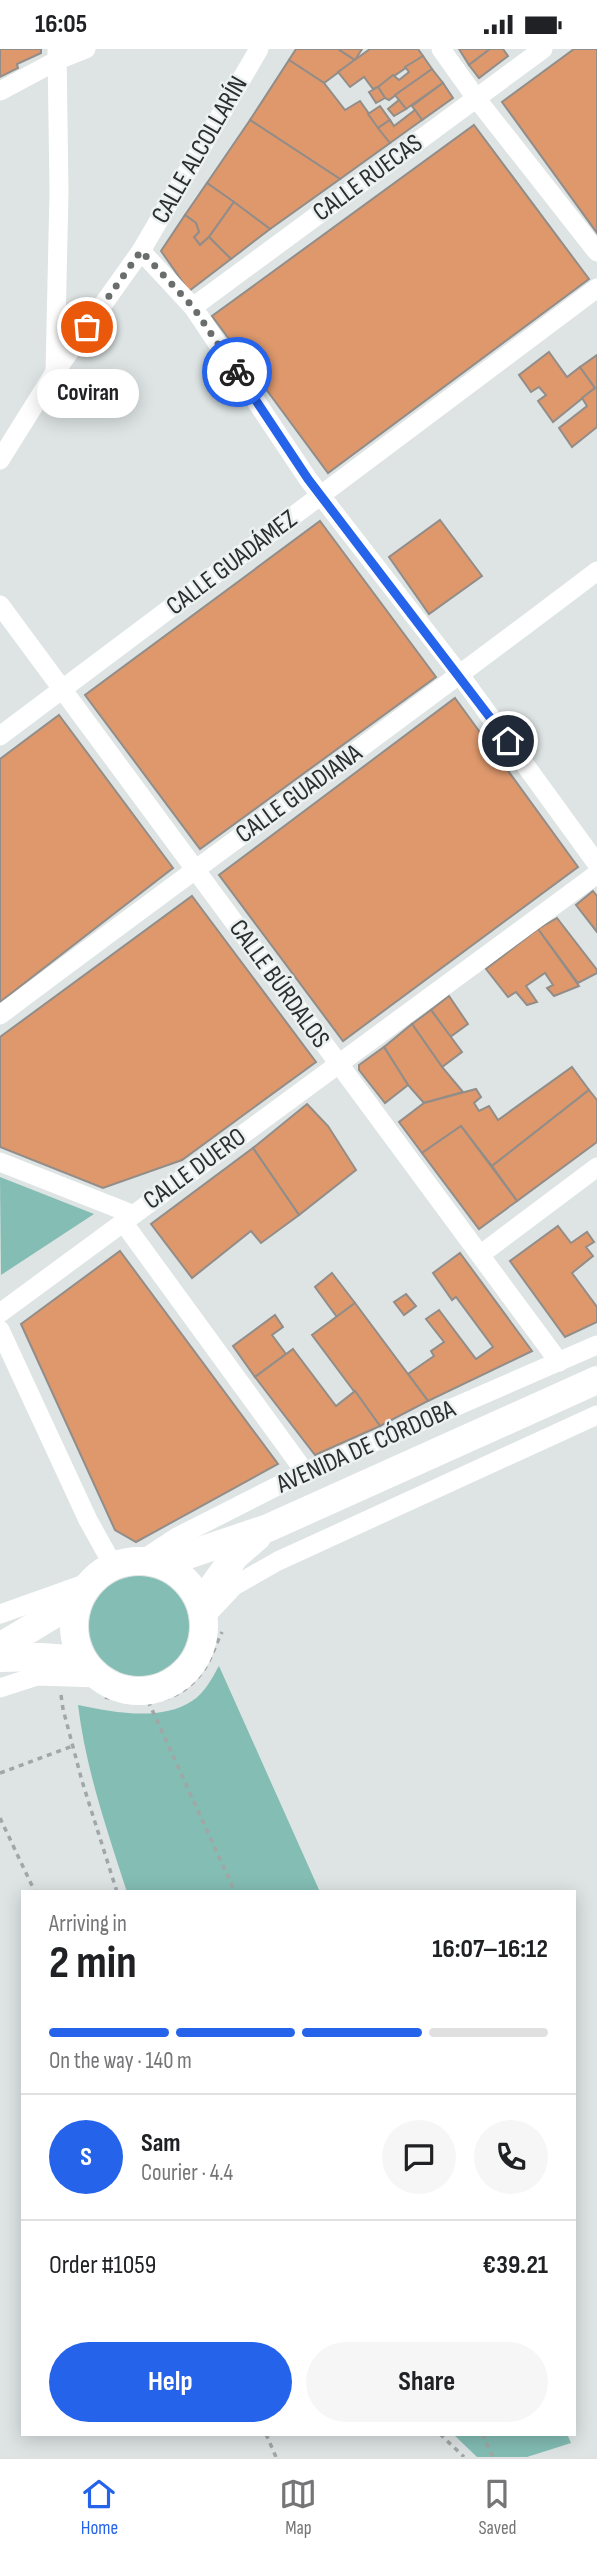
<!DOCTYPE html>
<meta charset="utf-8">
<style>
:root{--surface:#fff;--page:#f6f6f6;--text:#202124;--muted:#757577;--line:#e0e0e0;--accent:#2563eb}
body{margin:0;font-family:"Sofia Sans Condensed",sans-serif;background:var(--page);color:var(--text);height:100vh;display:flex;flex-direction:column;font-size:26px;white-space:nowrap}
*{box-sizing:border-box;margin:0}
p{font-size:23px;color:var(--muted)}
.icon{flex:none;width:38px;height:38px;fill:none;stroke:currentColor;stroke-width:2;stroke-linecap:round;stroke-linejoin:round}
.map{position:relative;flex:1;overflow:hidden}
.side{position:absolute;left:21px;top:1841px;width:555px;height:546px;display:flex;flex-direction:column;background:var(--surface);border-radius:0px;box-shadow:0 4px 18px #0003}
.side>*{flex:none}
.pin{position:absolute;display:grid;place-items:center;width:60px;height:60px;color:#fff;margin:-30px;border:4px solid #fff;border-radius:50%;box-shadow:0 2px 7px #0007}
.courier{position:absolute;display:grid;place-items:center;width:70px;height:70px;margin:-35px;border:5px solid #2563eb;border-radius:50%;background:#fff;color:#222;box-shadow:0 2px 9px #0007}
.bubble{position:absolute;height:49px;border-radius:24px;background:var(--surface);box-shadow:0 4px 18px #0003;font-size:23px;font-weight:700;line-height:49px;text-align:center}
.overview em{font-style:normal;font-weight:700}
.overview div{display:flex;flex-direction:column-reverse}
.overview{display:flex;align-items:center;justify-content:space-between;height:119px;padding:0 28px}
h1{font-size:46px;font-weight:700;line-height:52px}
.bar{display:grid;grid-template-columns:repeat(4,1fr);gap:10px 7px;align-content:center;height:84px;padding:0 28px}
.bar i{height:9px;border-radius:5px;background:var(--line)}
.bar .on{background:var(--accent)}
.bar p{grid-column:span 4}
.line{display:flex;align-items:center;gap:18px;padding:0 28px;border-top:2px solid var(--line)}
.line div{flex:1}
.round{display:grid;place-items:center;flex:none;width:74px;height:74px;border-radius:37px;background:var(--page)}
.action{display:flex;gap:14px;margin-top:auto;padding:14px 28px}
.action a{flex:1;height:80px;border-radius:42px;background:var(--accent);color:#fff;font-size:28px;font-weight:700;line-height:80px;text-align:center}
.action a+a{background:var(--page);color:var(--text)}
.status{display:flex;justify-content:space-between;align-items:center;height:49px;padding:0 35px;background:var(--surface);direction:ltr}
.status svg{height:19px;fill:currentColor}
.tabs{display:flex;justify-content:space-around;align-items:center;height:98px;border-top:2px solid var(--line);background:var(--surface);font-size:19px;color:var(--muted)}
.tabs a{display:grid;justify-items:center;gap:4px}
.tabs .on{color:var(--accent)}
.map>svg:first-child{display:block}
.green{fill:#83bdb4}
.building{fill:#de986c;stroke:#928d89;stroke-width:2}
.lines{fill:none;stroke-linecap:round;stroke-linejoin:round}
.path{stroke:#a1a7a6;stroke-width:3.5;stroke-dasharray:5 5;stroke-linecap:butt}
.street{stroke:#fff;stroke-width:19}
.secondary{stroke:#fff;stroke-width:28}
.done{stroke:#696e6d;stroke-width:7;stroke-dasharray:0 12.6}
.route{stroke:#2563eb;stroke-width:9}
.labels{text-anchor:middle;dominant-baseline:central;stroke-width:5;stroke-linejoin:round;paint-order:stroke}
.street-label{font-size:26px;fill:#2b2e2e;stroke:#eaf1f0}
</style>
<div class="status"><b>16:05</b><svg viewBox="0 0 49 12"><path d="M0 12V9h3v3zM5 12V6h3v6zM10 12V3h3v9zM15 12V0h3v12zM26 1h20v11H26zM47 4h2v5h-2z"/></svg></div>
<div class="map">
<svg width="597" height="2408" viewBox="0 0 597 2408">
<rect width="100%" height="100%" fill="#dde4e3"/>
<g class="green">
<polygon points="0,1128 94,1165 1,1226"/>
<circle cx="139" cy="1577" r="50"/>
<path d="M219 1617 320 1843H127C107 1781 86 1721 78 1656 113 1663 160 1673 192 1652 205 1644 212 1629 219 1617Z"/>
<polygon points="453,2385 567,2385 571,2394 527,2408 477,2408"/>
</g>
<g class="building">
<polygon points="0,0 41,0 41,4 17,15 18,19 0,28"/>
<polygon points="296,0 338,0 355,11 324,34 289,11"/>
<polygon points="338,0 362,0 355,11"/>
<polygon points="370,0 418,0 423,7 378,38 373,40 364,28 350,38 338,23"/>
<polygon points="459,0 490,0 469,16"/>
<polygon points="490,0 503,0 508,7 479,29 469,16"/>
<polygon points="574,0 597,0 597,184 502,53"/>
<polygon points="423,7 432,20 389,51 385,49 378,38 393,26 399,31 409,23 405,18"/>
<polygon points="289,11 324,34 345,61 360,52 390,94 340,130 250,71"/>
<polygon points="432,20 443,34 406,60 395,46"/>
<polygon points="443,34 453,49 422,71 412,57"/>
<polygon points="378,38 385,49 376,54 369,43"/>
<polygon points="399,51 406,60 394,67 388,60"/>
<polygon points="380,57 390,71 378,79 368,65"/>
<polygon points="415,61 422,71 390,94 378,79 390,71 394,77"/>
<polygon points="250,71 340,130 270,180 207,134"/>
<polygon points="474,76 589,230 328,424 212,267"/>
<polygon points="207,134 234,153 209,188 200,196 194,188 199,183 196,174 185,166"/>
<polygon points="234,153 270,180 231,210 209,188"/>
<polygon points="185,166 196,174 199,183 194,188 200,196 209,188 231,210 189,242 161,202"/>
<polygon points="549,303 567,328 580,318 595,339 553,373 538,352 546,346 539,338 531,343 519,326"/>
<polygon points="597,306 597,378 572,398 559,379 587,357 582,349 595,339 580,318"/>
<polygon points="440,471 482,527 429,565 389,508"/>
<polygon points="320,472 436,628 200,800 85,646"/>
<polygon points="455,649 578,818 343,992 219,826"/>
<polygon points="59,666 173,819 0,953 0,710"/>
<polygon points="593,842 597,847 597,883 576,856"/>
<polygon points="192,847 316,1013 182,1111 103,1139 0,1098 0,988"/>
<polygon points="557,869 597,921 597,924 578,934 538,880"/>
<polygon points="538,880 579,937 554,947 547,939 553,936 545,924 526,937 537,953 527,956 516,943 508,948 486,920"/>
<polygon points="449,947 468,975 450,988 431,961"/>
<polygon points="431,961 462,1003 442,1018 412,975"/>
<polygon points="412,975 442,1018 463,1043 424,1054 408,1036 384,998"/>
<polygon points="384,998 408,1036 385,1054 359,1021 359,1016"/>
<polygon points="572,1018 589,1041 492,1117 461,1077 422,1104 399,1073 424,1054 476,1040 481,1048 474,1054 479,1062 489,1057 498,1071"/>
<polygon points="589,1041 597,1051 597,1093 517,1152 492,1117"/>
<polygon points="307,1055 328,1077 356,1121 299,1166 253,1099"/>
<polygon points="461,1077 517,1152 479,1180 422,1104"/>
<polygon points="253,1099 299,1166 261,1194 251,1182 192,1229 151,1175"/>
<polygon points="558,1177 571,1194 587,1183 594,1193 586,1198 593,1207 572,1224 597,1258 597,1273 565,1288 510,1212"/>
<polygon points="120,1202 278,1415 136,1493 115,1481 21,1275"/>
<polygon points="460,1204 532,1302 428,1352 408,1325 434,1307 431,1302 444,1293 426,1270 439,1261 476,1310 493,1298 456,1248 452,1251 433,1224"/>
<polygon points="332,1224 355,1254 337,1268 315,1238"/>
<polygon points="406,1245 416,1257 404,1266 394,1253"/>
<polygon points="355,1254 428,1352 380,1377 312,1286"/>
<polygon points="275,1266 283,1278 272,1286 286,1305 255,1328 233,1297"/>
<polygon points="293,1300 336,1357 355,1342 380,1377 315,1406 255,1328"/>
</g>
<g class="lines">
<g class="path">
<polyline points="144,1643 235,1843"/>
<polyline points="61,1646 63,1660 82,1732 117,1843"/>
<path d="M105 1648C142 1657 178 1657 203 1622 211 1611 216 1595 222 1583"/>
<polyline points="0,1724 73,1697"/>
<polyline points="0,1769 35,1843"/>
<polyline points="266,2385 276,2408"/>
<polyline points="440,2385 464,2408"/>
<polyline points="482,2385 493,2408"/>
</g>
<g class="street">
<polyline points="441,0 476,49 597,203"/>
<polyline points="0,42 58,11 86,0"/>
<polyline points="141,202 193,258 308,430 460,626 597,815"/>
<polyline points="193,258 543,0"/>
<polyline points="55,323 59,143 57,0"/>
<polyline points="0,411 55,323 141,202 259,0"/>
<polyline points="0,556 559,1313"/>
<polyline points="0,687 597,239"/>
<path d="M0 966C198 817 400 672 597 522"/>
<polyline points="0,1113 132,1165"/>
<polyline points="123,1173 305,1423"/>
<polyline points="480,1206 597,1118"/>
<polyline points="0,1264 597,825"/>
<polyline points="0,1281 88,1471 113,1516"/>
<polyline points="142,1511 177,1488 305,1423 597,1296"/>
<polyline points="0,1565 90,1533"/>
<polyline points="204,1569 234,1537 278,1512 597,1366"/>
<polyline points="0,1639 37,1627 99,1629"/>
</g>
<g class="secondary">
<circle cx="139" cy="1577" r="65"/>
<polyline points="161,1515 268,1479 597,1331"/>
<polyline points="201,1554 235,1507 257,1488"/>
<polyline points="0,1598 79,1550"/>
<polyline points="0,1609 41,1608 83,1611"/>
</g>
</g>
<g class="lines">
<polyline class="done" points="87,278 141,202 193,258 237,323"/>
<polyline class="route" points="237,323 308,430 508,692"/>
</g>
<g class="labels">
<g class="street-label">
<text transform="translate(200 101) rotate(-60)">CALLE ALCOLLARÍN</text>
<text transform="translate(368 129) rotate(-36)">CALLE RUECAS</text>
<text transform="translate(232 514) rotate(-37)">CALLE GUADÁMEZ</text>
<text transform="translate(299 745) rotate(-36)">CALLE GUADIANA</text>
<text transform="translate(279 935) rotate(54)">CALLE BÚRDALOS</text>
<text transform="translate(195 1120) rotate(-36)">CALLE DUERO</text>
<text transform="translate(366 1398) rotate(-24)">AVENIDA DE CÓRDOBA</text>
</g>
</g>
</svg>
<div class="pin" style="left:87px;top:278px;background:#ea580c"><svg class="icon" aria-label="bag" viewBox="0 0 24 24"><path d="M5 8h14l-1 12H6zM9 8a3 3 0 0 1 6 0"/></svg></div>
<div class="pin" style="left:508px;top:692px;background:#1f2937"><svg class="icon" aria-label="home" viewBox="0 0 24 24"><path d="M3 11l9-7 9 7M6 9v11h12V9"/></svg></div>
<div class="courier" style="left:237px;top:323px"><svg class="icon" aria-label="bike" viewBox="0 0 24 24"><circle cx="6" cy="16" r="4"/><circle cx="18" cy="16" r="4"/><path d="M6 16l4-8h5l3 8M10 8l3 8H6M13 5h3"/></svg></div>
<div class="bubble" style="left:37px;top:320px;width:102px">Coviran</div>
<section class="side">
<div class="overview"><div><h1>2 min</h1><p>Arriving in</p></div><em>16:07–16:12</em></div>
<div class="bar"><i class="on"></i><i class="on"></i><i class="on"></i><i></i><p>On the way · 140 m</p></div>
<div class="line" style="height:126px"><b class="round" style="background:var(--accent);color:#fff">S</b><div><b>Sam</b><p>Courier · 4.4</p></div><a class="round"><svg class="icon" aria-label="chat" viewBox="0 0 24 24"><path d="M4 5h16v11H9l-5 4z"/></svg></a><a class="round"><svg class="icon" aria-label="phone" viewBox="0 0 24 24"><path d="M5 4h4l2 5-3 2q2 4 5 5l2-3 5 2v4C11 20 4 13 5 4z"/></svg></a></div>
<div class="line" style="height:91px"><div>Order #1059</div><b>€39.21</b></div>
<div class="action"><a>Help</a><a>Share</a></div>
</section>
</div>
<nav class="tabs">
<a class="on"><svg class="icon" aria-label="home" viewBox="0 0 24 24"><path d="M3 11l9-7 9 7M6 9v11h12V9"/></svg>Home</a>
<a><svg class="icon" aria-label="map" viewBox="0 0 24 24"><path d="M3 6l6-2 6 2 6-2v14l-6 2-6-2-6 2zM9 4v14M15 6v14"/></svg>Map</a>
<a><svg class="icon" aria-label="saved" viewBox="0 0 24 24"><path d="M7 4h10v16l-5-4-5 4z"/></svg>Saved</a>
</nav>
